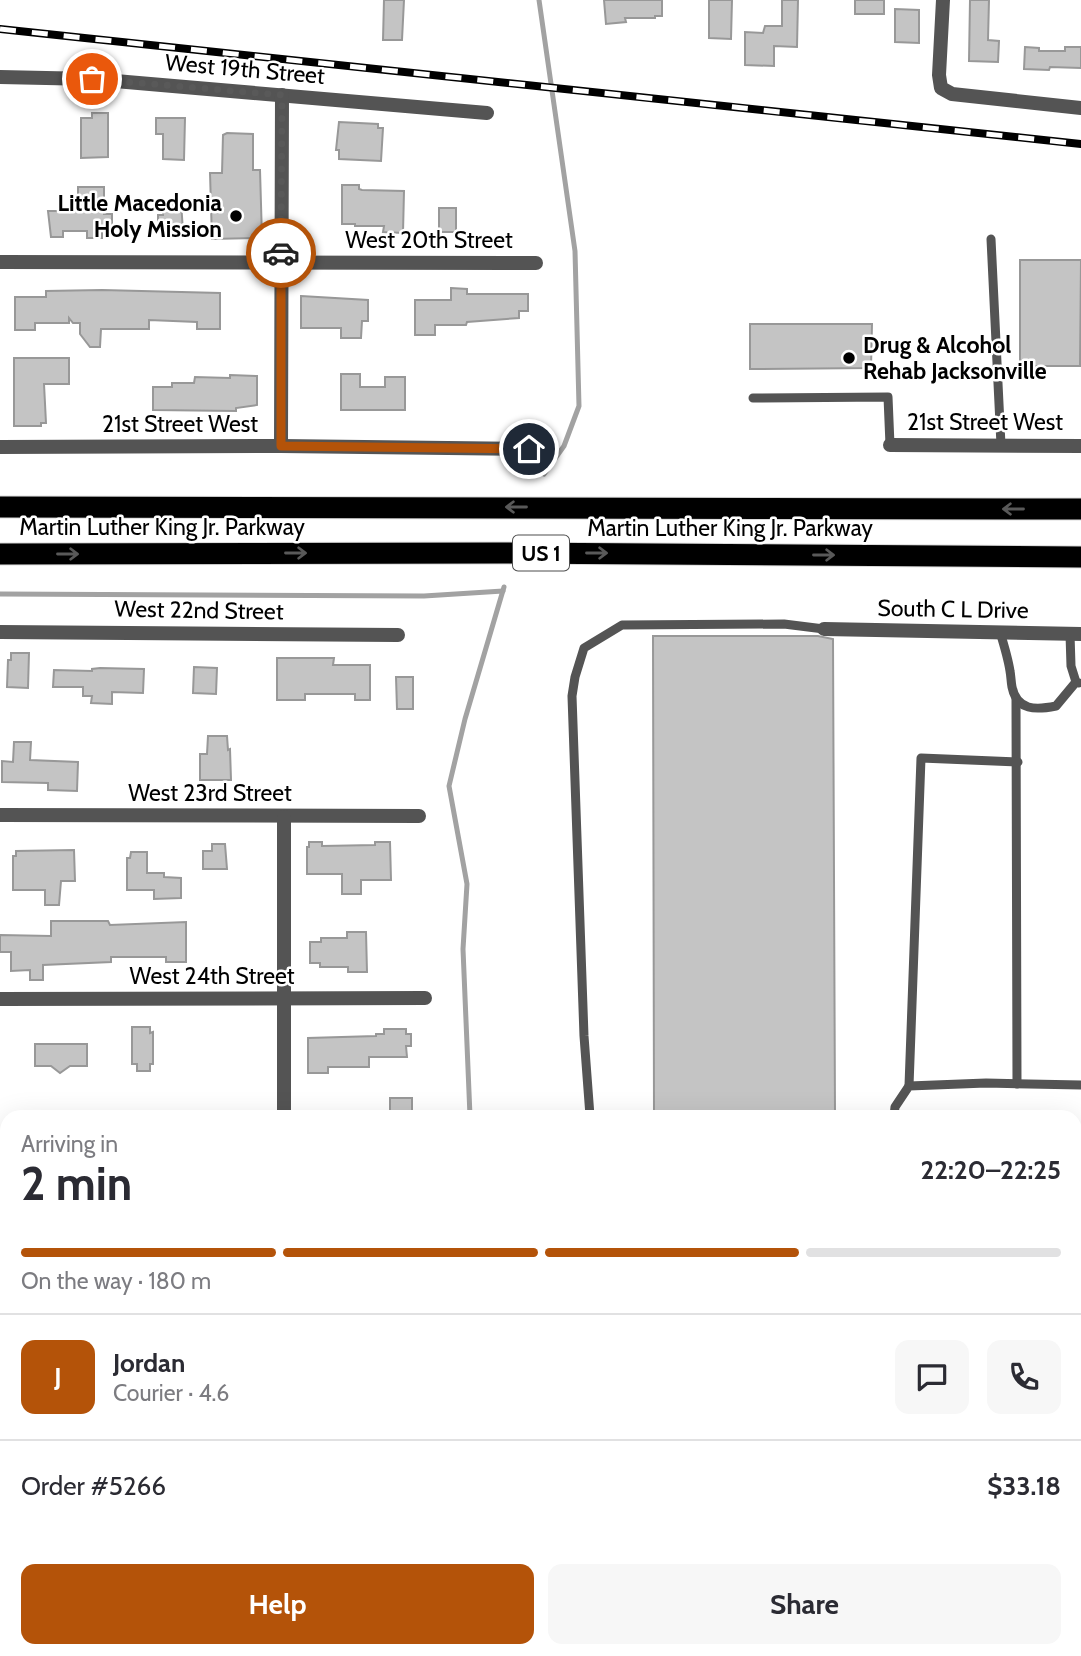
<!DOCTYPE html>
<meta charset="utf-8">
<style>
:root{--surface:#fff;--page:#f7f7f7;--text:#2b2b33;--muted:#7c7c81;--line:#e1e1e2;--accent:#b45309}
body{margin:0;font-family:Cabin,sans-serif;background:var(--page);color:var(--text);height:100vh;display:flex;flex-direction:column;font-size:26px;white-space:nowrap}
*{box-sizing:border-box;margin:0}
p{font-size:23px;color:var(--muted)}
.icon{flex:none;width:38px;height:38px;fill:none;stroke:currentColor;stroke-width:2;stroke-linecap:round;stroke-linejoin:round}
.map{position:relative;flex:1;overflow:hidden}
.panel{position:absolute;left:0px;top:1110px;width:1082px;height:548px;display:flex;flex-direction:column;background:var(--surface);border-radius:21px 21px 0 0;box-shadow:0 7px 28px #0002}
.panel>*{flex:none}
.pin{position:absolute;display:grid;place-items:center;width:60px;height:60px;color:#fff;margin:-30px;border:4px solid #fff;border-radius:50%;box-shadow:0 2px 7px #0007}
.courier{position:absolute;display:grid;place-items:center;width:70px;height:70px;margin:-35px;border:5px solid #b45309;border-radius:50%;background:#fff;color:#222;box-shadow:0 2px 9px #0007}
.head em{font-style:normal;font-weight:800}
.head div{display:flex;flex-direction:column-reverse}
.head{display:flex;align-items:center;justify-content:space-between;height:119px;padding:0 21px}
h1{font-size:46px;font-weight:800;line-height:52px}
.bar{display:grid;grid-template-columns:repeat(4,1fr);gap:10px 7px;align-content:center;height:84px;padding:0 21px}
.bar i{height:9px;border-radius:5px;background:var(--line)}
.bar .current{background:var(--accent)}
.bar p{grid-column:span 4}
.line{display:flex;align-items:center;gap:18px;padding:0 21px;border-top:2px solid var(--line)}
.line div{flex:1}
.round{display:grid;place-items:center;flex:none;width:74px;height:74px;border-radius:14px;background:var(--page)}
.button{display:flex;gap:14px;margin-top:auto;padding:14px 21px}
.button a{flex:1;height:80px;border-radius:14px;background:var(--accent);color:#fff;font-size:28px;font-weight:800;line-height:80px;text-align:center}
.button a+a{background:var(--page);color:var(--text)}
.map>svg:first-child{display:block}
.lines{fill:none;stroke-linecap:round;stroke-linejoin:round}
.stream{stroke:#a2a2a2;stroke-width:5}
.building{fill:#c4c4c4;stroke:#989898;stroke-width:2}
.highway-casing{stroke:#dbdbdb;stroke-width:23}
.lane{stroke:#545454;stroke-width:9}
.street{stroke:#545454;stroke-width:14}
.secondary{stroke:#212121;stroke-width:14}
.highway{stroke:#000;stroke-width:21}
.rail-casing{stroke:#000;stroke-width:8}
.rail{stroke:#fff;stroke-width:5;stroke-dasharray:16;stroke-linecap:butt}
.oneway{stroke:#595959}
.done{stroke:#595959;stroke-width:7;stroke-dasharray:0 12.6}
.route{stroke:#b45309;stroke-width:9}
.poi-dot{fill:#000;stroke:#fff;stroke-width:2.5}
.labels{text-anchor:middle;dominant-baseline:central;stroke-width:5;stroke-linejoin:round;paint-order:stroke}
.shield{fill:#fff;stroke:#4c4c4c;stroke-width:2}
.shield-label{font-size:21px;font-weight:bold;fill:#000}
.street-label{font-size:23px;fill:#000;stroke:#fff}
.poi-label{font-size:23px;font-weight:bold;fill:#000;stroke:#fff;text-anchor:end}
</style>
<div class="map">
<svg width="1081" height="1656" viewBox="0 0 1081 1656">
<rect width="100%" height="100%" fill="#fff"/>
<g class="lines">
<g class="stream">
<polyline points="539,0 575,251 579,406 564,446 544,474"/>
<polyline points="0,594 424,596 503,591"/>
<polyline points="470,1116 463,949 467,884 449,786 465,719 504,587"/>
<polyline points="600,1650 601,1656"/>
</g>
</g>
<g class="building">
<polygon points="384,0 404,0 402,40 383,40"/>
<polygon points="604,0 662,0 662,16 655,16 655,18 625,18 626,22 606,24"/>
<polygon points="709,0 732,0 731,39 709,38"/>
<polygon points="782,0 798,0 797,47 774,46 774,66 745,65 745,32 763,33 765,26 782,26"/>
<rect x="855" y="0" width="29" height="14"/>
<polygon points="970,0 989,0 988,40 999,41 998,62 969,61"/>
<polygon points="895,9 919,10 919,43 895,42"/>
<polygon points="1025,47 1039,48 1039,51 1065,51 1065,47 1081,47 1081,68 1050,67 1049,70 1024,69"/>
<polygon points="92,113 108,113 108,157 81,158 81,118 92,118"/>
<polygon points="156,118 185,118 184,160 163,159 163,134 156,134"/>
<polygon points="339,122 378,124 378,128 383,128 381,161 339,159 339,150 336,150"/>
<polygon points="227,133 253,134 253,170 260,170 262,238 212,239 210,173 222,173 223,135"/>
<polygon points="342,185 359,185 359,189 362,190 404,191 403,233 383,232 384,226 355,226 355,224 342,224"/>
<polygon points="78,187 104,187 104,214 112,214 112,231 102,231 102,238 87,238 87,231 63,231 63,237 51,237 48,211 78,211"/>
<polygon points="163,202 181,202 183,231 158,232 158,215 163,215"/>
<rect x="439" y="208" width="17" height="24"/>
<polygon points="1020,260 1081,260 1080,366 1020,366"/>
<polygon points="451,288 467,289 467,294 528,294 528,311 519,311 519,318 467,322 466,325 435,325 435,335 415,335 415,300 451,300"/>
<polygon points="102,290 220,293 220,329 197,329 197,322 149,320 149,329 101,329 100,347 90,347 80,334 80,323 73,323 69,318 69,323 35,323 35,330 15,330 15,297 46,297 46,291"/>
<polygon points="301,296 368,300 368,321 362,321 361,338 341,338 341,328 301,328"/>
<polygon points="750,324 872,324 871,368 750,369"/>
<polygon points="14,358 69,358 69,384 44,384 46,423 41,423 41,426 14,426"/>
<polygon points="341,374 360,374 360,387 385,387 385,377 405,377 405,410 341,410"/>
<polygon points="230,375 257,376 257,405 236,408 236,411 153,410 153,387 172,387 172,383 194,383 195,377 230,378"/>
<polygon points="653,636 818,636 833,639 835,1116 654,1116"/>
<polygon points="11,653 29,653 28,688 7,687 8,660 11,660"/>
<polygon points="277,658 334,658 333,665 370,665 370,700 355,700 355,694 305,694 305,700 277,700"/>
<polygon points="194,667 217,668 216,694 193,693"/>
<polygon points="100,668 144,669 143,693 112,692 112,704 91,703 92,696 83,696 83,687 53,687 54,670 92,671 92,669"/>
<polygon points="396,677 413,677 413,709 397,709"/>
<polygon points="208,736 227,736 228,750 230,749 231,780 200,780 200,754 207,754"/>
<polygon points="14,742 31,742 30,760 78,762 77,791 48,790 48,783 2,782 2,761 13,762"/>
<polygon points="309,842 322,842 322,846 375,845 375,842 390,842 391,880 361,880 361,894 342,894 342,874 307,874 307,847 309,847"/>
<polygon points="212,844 225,844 227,869 203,869 203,851 212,851"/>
<polygon points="74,850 75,881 61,881 59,905 45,905 45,890 13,890 13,856 16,856 16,851"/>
<polygon points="131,852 147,852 147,873 164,873 164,877 181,878 181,898 154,899 154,890 127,890 127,858 130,858"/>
<polygon points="51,921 108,921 110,925 186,922 186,962 166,962 166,957 111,957 111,962 43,965 43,980 30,980 30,970 11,971 11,952 0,952 0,935 51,936"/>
<polygon points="347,932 366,932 367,972 348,972 348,967 320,967 320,963 310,963 310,942 321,942 321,938 347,938"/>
<polygon points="132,1027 150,1027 150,1033 153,1032 153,1064 150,1064 150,1071 137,1071 137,1064 132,1064"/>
<polygon points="384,1029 406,1029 406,1034 411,1034 411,1046 406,1046 407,1057 369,1057 369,1067 328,1067 328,1073 308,1073 308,1038 376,1036 376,1034 384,1034"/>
<polygon points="35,1044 87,1044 87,1066 70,1066 60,1073 51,1066 35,1066"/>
<rect x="390" y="1098" width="22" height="16"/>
</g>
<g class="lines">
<defs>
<g id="highway">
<polyline points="0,507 1081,509"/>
<polyline points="0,554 502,553 1081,557"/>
</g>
</defs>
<use href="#highway" class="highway-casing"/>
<g class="lane">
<polyline points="991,239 1001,445"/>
<polyline points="753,398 888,397 890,445"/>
<path d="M1000 632C1004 645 1008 658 1010 671 1011 676 1011 682 1012 687 1017 711 1036 710 1056 706L1076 682"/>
<polyline points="1070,634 1071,666 1076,682 1079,683"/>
<polyline points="1016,699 1017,1084"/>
<polyline points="909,1086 921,758 1018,762"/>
<polyline points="590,1116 584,1036 572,696 575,677 584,648 622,625 784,624 824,629"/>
<polyline points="894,1116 895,1107 909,1086 986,1083 1081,1085"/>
<polyline points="1074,1457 1081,1460"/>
<polyline points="962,1656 962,1650"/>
</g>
<g class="street">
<polyline points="943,0 939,75 941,88 952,94 1081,108"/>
<polyline points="0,77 92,79 487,113"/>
<polyline points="0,262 536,263"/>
<polyline points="890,445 1081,446"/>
<polyline points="281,446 282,95"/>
<polyline points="0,447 281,446 529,449"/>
<polyline points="824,629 1081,634"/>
<polyline points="0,632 398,635"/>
<polyline points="0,815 419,816"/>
<polyline points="0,999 425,998"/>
<polyline points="284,1116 284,817"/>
<polyline points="0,1183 7,1183"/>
<polyline points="0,1639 7,1639"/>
<polyline points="431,1650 442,1656"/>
</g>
<g class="secondary">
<polyline points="1074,1306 1081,1306"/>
<polyline points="0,1367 7,1367"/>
</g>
<use href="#highway" class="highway"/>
<defs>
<polyline id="rail" points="0,29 1081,144"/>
</defs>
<use href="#rail" class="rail-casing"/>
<use href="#rail" class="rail"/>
</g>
<defs><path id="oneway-shaft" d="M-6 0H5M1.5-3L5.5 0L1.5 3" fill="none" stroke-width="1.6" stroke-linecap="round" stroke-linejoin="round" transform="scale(1.75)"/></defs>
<g class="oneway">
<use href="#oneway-shaft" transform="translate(516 507) rotate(-180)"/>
<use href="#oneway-shaft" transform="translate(1013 509) rotate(-180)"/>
<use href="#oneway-shaft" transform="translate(296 553)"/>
<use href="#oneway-shaft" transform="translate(597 553)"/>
<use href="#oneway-shaft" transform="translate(68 554)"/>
<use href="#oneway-shaft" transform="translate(824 555)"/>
</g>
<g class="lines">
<polyline class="done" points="92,79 282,95 281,253"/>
<polyline class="route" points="281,253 281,446 529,449"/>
</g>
<g class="poi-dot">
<circle cx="236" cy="216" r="7"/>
<circle cx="849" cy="358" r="7"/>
</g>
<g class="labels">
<rect class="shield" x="513" y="535.5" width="56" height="35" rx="5"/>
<g class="shield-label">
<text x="541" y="553">US 1</text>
</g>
<g class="street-label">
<text transform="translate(245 69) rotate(5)">West 19th Street</text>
<text x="429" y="240">West 20th Street</text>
<text x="985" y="422">21st Street West</text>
<text x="180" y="424">21st Street West</text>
<text x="162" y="527">Martin Luther King Jr. Parkway</text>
<text x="730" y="528">Martin Luther King Jr. Parkway</text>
<text transform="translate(953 609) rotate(1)">South C L Drive</text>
<text transform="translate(199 610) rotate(1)">West 22nd Street</text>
<text x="210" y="793">West 23rd Street</text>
<text x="212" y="976">West 24th Street</text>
</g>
<g class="poi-label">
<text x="222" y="203">Little Macedonia<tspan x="222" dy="26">Holy Mission</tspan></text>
<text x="863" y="345" text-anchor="start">Drug &amp; Alcohol<tspan x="863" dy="26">Rehab Jacksonville</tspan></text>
</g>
</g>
</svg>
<div class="pin" style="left:92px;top:79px;background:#ea580c"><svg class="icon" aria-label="bag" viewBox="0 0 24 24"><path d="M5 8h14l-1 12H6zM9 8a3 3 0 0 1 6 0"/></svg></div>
<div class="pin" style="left:529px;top:449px;background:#1f2937"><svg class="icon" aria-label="home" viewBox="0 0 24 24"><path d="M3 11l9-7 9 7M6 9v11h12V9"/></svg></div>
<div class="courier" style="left:281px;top:253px"><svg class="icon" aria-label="car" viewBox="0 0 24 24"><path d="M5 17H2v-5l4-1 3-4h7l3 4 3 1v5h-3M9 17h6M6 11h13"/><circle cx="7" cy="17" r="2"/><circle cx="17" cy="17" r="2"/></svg></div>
<section class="panel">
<div class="head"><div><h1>2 min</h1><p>Arriving in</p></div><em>22:20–22:25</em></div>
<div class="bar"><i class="current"></i><i class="current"></i><i class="current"></i><i></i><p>On the way · 180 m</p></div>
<div class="line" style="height:126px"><b class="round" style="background:var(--accent);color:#fff">J</b><div><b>Jordan</b><p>Courier · 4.6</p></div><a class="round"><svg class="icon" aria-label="chat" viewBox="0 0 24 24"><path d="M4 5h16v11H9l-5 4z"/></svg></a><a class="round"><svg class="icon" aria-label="phone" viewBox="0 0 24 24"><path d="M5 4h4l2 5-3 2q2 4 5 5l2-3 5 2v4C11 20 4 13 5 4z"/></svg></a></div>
<div class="line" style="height:91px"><div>Order #5266</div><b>$33.18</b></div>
<div class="button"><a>Help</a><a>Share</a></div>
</section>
</div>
